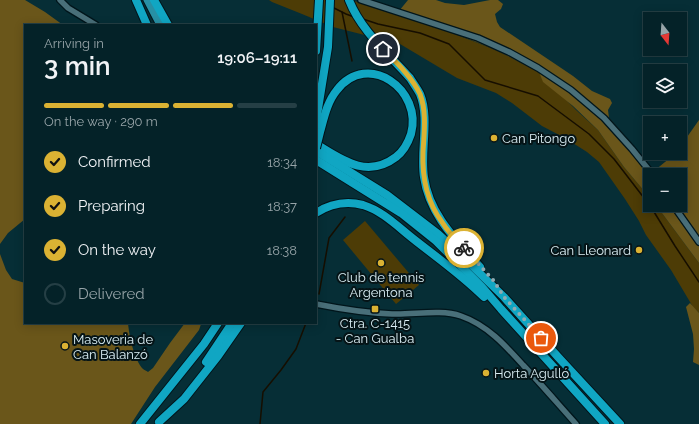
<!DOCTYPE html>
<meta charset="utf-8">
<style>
:root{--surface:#042228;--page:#0d2a30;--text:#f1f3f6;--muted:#97a4a8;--line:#253f45;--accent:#dbb233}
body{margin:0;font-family:Raleway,sans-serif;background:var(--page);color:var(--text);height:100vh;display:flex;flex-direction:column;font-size:15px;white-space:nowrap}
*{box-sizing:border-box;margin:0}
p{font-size:13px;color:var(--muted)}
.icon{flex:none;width:22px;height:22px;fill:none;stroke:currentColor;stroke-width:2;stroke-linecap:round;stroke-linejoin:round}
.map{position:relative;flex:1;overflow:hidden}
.details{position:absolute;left:24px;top:24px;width:293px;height:300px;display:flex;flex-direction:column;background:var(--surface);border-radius:0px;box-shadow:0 2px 10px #0003,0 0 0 1px var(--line)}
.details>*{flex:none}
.needle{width:26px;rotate:163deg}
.tools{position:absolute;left:643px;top:12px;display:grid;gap:8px}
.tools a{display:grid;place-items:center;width:44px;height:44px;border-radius:0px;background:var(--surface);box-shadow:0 2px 10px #0003,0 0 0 1px var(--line);font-size:20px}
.pin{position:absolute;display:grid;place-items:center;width:34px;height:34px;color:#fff;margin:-17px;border:2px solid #fff;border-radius:50%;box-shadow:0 1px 4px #0007}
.courier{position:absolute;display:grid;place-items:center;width:40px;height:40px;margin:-20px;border:3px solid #dbb233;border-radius:50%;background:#fff;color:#222;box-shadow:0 1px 5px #0007}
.overview em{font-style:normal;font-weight:600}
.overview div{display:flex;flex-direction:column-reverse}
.overview{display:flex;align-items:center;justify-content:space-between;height:68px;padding:0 20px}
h1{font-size:26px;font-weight:600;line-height:30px}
.bar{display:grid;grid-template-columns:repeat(4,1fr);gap:6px 4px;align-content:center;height:48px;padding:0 20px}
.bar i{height:5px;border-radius:3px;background:var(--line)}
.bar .selected{background:var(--accent)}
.bar p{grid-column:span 4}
ol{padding:0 20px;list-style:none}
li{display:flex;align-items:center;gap:12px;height:44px}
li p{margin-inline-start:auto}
li .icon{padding:4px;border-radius:50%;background:var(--accent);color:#111;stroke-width:4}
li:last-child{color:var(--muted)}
li i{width:22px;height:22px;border:2px solid var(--line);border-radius:50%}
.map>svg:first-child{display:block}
.green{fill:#4d3c06}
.forest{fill:#6a561a}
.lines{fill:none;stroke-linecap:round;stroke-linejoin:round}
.stream{stroke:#160e00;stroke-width:1.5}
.minor-casing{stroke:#00151b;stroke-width:8}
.major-casing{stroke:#00151b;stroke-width:9}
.highway-casing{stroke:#00151b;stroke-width:10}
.minor{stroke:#496f79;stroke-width:5.5}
.major{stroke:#2790a5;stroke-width:7}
.highway{stroke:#10a6c3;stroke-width:8}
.highway-bridge-casing{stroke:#00151b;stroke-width:10;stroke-linecap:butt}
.highway-bridge{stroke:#10a6c3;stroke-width:8}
.done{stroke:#8faab1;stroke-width:4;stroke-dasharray:0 7.2}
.route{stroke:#dbb233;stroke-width:5}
.poi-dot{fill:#dbb233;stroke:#051417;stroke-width:1.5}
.labels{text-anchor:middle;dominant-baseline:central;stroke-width:4;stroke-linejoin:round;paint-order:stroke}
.poi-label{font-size:13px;fill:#d9edf3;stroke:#051417;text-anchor:start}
</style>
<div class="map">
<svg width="699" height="424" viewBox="0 0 699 424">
<rect width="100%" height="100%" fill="#062e36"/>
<g class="green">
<polygon points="269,0 351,0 434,26 496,50 539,72 576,110 598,130 624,167 650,198 650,205 656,205 699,263 699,313 693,307 671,270 646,235 639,221 625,199 599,162 587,152 565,138 542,126 512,103 496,93 457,78 400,44 333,27 302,14 272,2"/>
<polygon points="365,221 419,285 396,304 343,240"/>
</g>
<g class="forest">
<polygon points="0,0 25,0 45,12 63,25 25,25 25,219 8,233 0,244"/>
<polygon points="408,0 436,0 445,3 464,5 490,0 498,0 503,4 501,9 495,14 497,22 500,27 573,76 592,91 610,99 612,103 608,110 609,118 625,136 654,171 676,153 680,153 680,147 699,120 699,263 656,205 680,205 680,175 650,175 650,198 624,167 598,130 573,106 543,82 539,72 496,50 399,11"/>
<path d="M0 254 6 270 12 279 25 283V323H128C129 335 134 360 143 369 144 370 147 371 148 372L153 368 170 343 185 323H200L201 324 199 330 155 387 131 424H0Z"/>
<polygon points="690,303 699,313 699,365 693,362 694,349 693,334 686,307"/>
</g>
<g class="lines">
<g class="stream">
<polyline points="332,7 346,14 354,17"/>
<polyline points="342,12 352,61"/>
<polyline points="363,19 378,24 420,33 449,44 485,80 538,96 589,134 614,159 651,207 675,246 699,282"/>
<polyline points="319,294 329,238 345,217"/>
<polyline points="260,424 263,392 281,370 296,349 306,323"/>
</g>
<defs>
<g id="minor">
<polyline points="60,0 68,8 96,25"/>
<polyline points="361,0 478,38 509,52 538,68 571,90 604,118 632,149 653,175"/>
<polyline points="673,205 699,242"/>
<path d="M316 304C341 309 366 313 392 314 414 315 440 309 461 316 487 325 505 345 523 365 541 384 558 404 576 424"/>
</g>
<polyline id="major" points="147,0 160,25"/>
<g id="highway">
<polyline points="136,0 147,25"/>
<polyline points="154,0 168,25"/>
<path d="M349 0C361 31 389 54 410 78 413 83 417 88 420 94 430 118 420 151 424 177 429 214 456 240 480 267"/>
<polyline points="316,51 319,0"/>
<polyline points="316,121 328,47 330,0"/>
<path d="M316 144C342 160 367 179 396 157 404 151 408 143 411 134 423 90 368 50 337 90 327 102 324 118 320 132"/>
<polyline points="316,151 387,195 438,234 462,256 504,297 559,358 620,424"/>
<polyline points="316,160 401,213 436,241 482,287 501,309 605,424"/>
<path d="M316 213C330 204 347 201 363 205 383 211 399 228 416 241 439 259 463 276 484 297"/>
<polyline points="206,362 232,323"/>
<polyline points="159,422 184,399 218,356 241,323"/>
<polyline points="140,424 204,344 218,323"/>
</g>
</defs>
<use href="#minor" class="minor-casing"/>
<use href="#major" class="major-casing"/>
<use href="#highway" class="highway-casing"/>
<use href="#minor" class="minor"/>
<use href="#major" class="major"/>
<use href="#highway" class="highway"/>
<defs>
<polyline id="highway-bridge" points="316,148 320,132"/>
</defs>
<use href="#highway-bridge" class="highway-bridge-casing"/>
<use href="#highway-bridge" class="highway-bridge"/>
</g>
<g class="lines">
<polyline class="done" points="464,248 494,281 504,297 541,338"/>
<path class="route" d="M383 49C396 62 412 77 420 94 427 112 424 134 423 152 422 177 427 202 442 222 448 232 456 240 464 248"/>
</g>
<g class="poi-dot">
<circle cx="494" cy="138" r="4"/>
<circle cx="639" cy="250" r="4"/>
<circle cx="381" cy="263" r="4"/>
<rect x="371" y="305" width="8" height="8" rx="2"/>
<circle cx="65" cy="346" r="4"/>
<circle cx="486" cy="373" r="4"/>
</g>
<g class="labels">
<g class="poi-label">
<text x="502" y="138">Can Pitongo</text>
<text x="631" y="250" text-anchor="end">Can Lleonard</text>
<text x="381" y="277" text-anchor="middle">Club de tennis<tspan x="381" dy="15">Argentona</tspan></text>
<text x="375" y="323" text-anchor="middle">Ctra. C-1415<tspan x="375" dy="15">- Can Gualba</tspan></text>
<text x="73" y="339">Masoveria de<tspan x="73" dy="15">Can Balanzó</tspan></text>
<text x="494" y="373">Horta Agulló</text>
</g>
</g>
</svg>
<div class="tools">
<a><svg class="needle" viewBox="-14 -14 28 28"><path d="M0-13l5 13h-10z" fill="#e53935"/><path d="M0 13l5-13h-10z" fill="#97a4a8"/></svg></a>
<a><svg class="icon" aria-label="layers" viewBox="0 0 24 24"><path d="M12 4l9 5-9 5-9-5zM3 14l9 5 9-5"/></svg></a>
<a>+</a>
<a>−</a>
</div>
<div class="pin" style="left:541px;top:338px;background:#ea580c"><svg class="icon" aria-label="bag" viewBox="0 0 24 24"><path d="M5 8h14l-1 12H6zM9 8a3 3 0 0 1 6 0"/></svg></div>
<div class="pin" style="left:383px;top:49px;background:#1f2937"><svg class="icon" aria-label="home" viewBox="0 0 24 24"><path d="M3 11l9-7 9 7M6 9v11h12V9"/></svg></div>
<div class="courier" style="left:464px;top:248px"><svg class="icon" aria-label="bike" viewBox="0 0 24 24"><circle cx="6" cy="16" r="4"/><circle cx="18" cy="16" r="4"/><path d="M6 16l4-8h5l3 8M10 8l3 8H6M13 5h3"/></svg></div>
<section class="details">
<div class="overview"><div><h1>3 min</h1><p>Arriving in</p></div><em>19:06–19:11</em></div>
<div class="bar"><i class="selected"></i><i class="selected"></i><i class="selected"></i><i></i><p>On the way · 290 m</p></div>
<ol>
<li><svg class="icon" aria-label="check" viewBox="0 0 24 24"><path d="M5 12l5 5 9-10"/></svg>Confirmed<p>18:34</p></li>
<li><svg class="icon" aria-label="check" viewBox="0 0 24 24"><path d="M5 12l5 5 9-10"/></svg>Preparing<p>18:37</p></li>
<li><svg class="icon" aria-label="check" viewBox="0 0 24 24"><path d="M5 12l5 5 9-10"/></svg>On the way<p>18:38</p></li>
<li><i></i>Delivered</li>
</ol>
</section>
</div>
